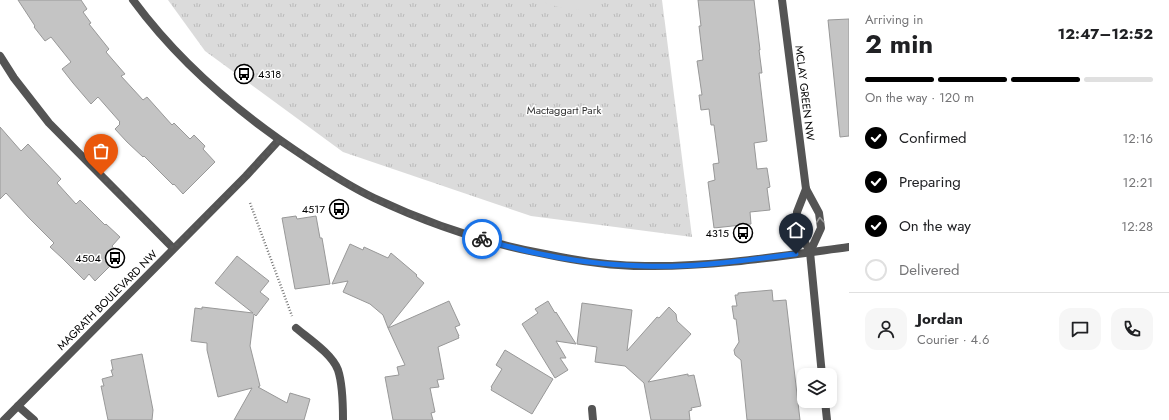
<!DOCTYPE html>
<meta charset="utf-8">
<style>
:root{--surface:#fff;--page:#f6f6f6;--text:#202124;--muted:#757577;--line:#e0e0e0;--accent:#000}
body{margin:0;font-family:Jost,sans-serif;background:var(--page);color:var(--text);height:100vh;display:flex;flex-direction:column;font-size:15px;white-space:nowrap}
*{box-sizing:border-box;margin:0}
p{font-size:13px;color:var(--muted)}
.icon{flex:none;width:22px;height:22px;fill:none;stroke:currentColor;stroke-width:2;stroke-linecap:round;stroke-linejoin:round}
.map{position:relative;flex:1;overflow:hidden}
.panel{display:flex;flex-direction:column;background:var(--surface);width:320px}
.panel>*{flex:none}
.tools{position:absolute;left:797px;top:368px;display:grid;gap:8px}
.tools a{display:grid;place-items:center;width:40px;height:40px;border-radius:8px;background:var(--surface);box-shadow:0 2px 6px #0003;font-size:20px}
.pin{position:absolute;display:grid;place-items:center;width:34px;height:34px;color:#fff;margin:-41px -17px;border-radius:50% 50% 50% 0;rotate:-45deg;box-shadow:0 0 4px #0007}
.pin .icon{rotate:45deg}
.courier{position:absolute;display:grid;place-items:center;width:40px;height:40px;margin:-20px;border:3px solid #1a73e8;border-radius:50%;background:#fff;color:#222;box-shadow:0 1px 5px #0007}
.head em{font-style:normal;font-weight:700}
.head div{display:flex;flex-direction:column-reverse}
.head{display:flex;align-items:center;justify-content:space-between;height:68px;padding:0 16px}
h1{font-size:26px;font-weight:700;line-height:30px}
.bar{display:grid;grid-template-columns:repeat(4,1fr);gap:6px 4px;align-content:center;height:48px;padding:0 16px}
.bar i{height:5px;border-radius:3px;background:var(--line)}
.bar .active{background:var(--accent)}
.bar p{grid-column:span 4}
.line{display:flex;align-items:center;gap:10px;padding:0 16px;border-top:1px solid var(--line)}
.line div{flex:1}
.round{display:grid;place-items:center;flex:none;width:42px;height:42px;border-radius:12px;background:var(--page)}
ol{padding:0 16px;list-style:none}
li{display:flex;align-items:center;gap:12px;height:44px}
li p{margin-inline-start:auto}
li .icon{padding:4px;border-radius:50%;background:var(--accent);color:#fff;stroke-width:4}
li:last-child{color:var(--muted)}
li i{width:22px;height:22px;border:2px solid var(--line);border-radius:50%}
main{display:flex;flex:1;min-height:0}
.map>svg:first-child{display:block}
.park{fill:url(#park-tufts)}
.pitch{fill:#dbdbdb}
.building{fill:#c4c4c4;stroke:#989898}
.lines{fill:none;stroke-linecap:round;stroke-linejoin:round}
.path{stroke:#767676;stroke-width:2.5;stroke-dasharray:1 2;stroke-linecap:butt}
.minor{stroke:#545454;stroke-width:8}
.tertiary{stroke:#545454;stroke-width:8}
.oneway{stroke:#989898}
.done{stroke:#595959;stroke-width:4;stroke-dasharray:0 7.2}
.route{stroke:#1a73e8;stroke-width:5}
.labels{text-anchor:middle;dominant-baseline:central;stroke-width:3;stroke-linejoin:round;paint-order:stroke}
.poi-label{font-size:11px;fill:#000;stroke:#fff;text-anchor:end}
.street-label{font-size:11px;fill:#000;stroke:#fff}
.park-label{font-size:11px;fill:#323232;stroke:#fff}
</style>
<main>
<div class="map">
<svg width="849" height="420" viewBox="0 0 849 420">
<defs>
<pattern id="park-tufts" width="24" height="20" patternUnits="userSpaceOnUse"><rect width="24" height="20" fill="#dbdbdb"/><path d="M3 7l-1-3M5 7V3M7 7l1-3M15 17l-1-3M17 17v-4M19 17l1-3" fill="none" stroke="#bababa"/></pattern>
</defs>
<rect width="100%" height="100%" fill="#fff"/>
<polygon class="park" points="168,0 662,0 692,237 531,216 343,152 205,51"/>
<path class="pitch" d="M539 0H600L601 10C580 11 559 10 539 0Z"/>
<g class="building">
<polygon points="18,0 81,0 87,9 83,12 91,23 89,24 109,49 106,52 125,74 121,76 143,100 147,97 172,125 174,123 190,139 194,135 205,146 203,149 215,162 183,194 174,184 173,185 144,156 143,157 127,142 115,129 120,124 119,123 120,122 98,97 91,104 73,83 62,69 71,62 51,37 45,41 34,27 35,26"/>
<polygon points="698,0 754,0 760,50 759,50 762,73 759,73 767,141 754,143 757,169 767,168 770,187 767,188 770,210 750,212 751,224 714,228 708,182 715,180 713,164 719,163 714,125 711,125 709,109 701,110 699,95 702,95 697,61 703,60 699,26 701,26"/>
<polygon points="849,19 849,136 840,137 828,20"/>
<polygon points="0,127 21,151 28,144 61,179 57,183 76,204 80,200 105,225 106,224 120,237 112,246 120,256 95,281 89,274 84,280 62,258 50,247 54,243 29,218 6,193 0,199"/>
<polygon points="296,216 297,219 316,216 320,238 322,238 330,284 295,289 282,218"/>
<polygon points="350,244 363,250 364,247 388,258 391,253 417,275 416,276 424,283 388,328 383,315 370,304 343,292 348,281 332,284"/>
<polygon points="237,256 269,281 260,292 269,299 256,316 254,314 250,346 260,386 258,387 287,403 290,393 310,399 304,420 234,420 252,388 218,397 207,350 207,343 191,341 195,308 202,309 202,307 253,313 215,283"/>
<polygon points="772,290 773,301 786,300 800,420 747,420 741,360 735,355 734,350 739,342 736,319 734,319 732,306 737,306 735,295 738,295 738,293"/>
<polygon points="449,301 460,325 455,327 459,336 458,336 459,338 438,347 444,379 437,380 439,387 430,388 435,412 431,413 433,420 393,420 385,377 399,375 397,367 405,365 388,328"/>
<polygon points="548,301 555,313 556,312 576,344 556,341 566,358 560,358 568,370 555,378 522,324 538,313 535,309"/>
<polygon points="582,303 632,310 627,351 657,317 659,318 669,307 676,314 677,321 691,334 648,382 688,374 688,376 694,375 701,406 691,408 692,410 689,411 690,420 651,420 644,383 625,366 595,362 597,347 577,344"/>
<polygon points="505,350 553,379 532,414 491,390 492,388 491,387 502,369 496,365"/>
<polygon points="142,354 153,410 152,420 108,420 101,386 104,386 102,379 113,376 111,370 113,370 111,360"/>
</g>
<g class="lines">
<polyline class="path" points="250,203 292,316"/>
<g class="minor">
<polyline points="782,0 806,189 819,213 821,228 810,252"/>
<polyline points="0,56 14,78 49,123 173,248"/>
<polyline points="806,189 797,212 798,229 810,252 822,375"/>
<path d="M296 328C309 339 332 354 338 370 342 382 343 407 343 420"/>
<polyline points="825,401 827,420"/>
<polyline points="18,406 34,420"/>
<polyline points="592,409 593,420"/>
</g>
<g class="tertiary">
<path d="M133 0C180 64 242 116 308 159 329 173 351 187 374 198 429 224 485 243 545 254 578 261 611 266 645 266 713 267 782 256 849 247"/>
<polyline points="4,420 246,176 279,140"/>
</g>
</g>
<defs><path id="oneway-chevron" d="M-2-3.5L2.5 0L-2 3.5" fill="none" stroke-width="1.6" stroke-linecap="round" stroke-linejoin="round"/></defs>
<use class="oneway" href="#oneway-chevron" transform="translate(820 220) rotate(-94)"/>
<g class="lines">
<path class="done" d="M101 175 173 248 246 176 279 140C309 160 339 180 371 197 406 215 444 228 482 239"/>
<path class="route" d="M482 239C534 255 590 265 644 266 695 268 745 260 796 254"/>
</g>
<defs>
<symbol id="bus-ring" viewBox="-11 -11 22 22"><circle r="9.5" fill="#fff" stroke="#000" stroke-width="1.5"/><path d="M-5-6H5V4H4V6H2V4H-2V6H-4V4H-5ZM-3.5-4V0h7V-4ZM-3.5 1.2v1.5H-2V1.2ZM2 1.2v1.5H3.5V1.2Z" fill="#000"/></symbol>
</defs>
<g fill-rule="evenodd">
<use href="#bus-ring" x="233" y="63" width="22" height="22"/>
<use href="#bus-ring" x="328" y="198" width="22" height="22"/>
<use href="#bus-ring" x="732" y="222" width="22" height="22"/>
<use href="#bus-ring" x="104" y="247" width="22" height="22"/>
</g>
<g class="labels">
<g class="poi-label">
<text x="258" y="74" text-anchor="start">4318</text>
<text x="325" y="209">4517</text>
<text x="729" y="233">4315</text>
<text x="101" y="258">4504</text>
</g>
<g class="street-label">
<text transform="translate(805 93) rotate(83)">MCLAY GREEN NW</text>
<text transform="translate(107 300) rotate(-45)">MAGRATH BOULEVARD NW</text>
</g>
<g class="park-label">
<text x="564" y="110">Mactaggart Park</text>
</g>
</g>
</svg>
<div class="tools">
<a><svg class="icon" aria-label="layers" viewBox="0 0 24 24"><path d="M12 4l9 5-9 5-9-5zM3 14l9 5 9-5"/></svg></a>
</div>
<div class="pin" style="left:101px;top:175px;background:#ea580c"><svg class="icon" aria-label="bag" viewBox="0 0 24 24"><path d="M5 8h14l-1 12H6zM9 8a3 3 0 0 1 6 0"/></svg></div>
<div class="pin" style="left:796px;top:254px;background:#1f2937"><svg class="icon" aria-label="home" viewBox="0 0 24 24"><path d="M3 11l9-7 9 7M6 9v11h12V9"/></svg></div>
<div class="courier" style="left:482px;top:239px"><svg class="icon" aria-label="bike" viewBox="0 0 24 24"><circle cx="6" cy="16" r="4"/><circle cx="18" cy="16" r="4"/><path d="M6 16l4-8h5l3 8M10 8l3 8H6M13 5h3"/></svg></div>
</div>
<section class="panel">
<div class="head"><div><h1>2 min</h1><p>Arriving in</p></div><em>12:47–12:52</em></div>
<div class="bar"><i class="active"></i><i class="active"></i><i class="active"></i><i></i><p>On the way · 120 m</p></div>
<ol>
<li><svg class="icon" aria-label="check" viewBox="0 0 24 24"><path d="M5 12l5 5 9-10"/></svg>Confirmed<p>12:16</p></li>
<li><svg class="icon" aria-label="check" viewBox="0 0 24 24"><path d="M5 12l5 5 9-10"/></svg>Preparing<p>12:21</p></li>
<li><svg class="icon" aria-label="check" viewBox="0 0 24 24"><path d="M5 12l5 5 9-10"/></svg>On the way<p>12:28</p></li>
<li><i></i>Delivered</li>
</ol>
<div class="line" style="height:72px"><a class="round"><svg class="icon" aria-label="person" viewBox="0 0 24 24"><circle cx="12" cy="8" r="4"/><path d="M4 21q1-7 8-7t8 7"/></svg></a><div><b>Jordan</b><p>Courier · 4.6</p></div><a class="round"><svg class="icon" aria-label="chat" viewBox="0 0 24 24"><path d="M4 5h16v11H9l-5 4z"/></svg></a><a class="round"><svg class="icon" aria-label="phone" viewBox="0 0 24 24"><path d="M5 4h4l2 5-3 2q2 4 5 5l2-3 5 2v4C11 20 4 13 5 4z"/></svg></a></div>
</section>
</main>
